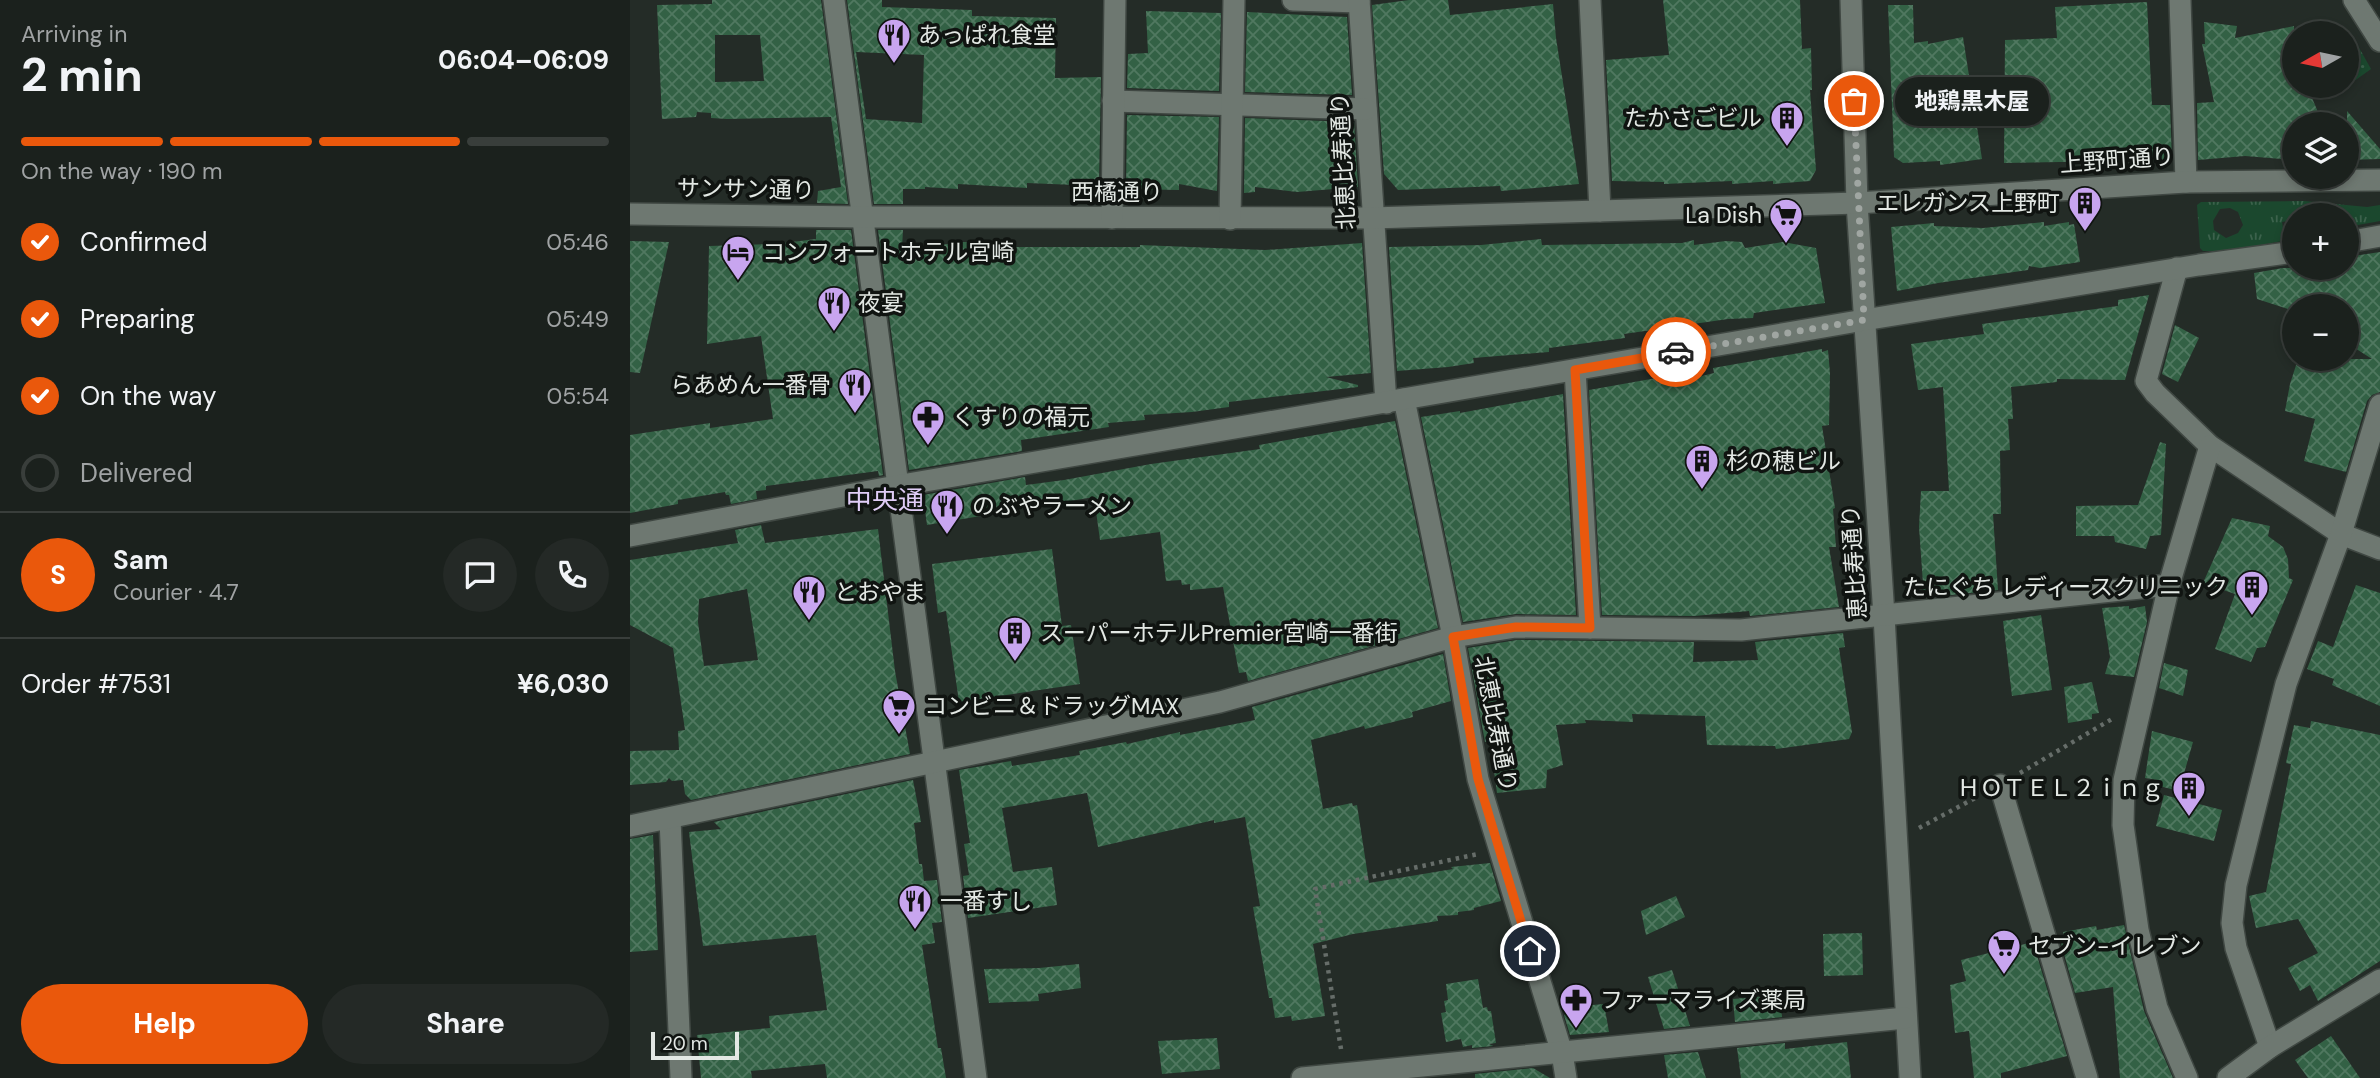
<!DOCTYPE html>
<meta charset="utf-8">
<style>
:root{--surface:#1b211d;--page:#242926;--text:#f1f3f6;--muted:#a0a3a4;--line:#393e3b;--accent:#ea580c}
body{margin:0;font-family:"DM Sans","Noto Sans JP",sans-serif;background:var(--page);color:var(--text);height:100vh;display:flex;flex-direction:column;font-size:26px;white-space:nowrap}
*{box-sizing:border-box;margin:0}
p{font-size:23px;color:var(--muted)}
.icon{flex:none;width:38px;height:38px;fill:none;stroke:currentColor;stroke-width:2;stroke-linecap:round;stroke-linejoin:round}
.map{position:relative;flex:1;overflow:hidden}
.sheet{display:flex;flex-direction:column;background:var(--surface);width:630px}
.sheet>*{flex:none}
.needle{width:46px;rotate:261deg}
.buttons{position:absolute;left:1652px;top:21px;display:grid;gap:14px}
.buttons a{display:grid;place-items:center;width:77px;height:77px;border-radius:50%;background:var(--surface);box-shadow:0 4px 10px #0003,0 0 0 2px var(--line);font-size:35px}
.scale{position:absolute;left:21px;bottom:18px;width:88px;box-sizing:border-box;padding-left:7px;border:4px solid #e3e8e4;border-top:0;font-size:19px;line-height:24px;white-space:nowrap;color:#e3e8e4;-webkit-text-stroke:5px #101411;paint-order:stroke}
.pin{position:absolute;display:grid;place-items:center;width:60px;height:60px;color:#fff;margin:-30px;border:4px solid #fff;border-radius:50%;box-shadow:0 2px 7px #0007}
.courier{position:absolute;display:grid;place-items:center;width:70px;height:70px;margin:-35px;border:5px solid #ea580c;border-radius:50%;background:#fff;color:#222;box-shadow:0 2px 9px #0007}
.bubble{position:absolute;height:49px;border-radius:24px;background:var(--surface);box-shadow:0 4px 10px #0003,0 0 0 2px var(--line);font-size:23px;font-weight:700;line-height:49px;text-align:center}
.headline em{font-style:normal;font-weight:700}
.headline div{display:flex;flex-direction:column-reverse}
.headline{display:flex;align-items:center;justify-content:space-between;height:119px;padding:0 21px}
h1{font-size:46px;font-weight:700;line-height:52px}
.bar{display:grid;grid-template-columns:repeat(4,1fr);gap:10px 7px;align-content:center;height:84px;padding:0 21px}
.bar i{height:9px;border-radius:5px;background:var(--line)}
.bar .selected{background:var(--accent)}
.bar p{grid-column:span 4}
.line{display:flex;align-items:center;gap:18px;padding:0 21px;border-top:2px solid var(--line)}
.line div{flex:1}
.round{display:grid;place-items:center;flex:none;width:74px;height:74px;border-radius:37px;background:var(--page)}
ol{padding:0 21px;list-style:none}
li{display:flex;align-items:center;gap:21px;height:77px}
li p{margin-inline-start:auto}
li .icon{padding:7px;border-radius:50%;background:var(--accent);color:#fff;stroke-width:4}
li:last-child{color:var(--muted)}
li i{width:38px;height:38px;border:4px solid var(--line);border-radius:50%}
.primary-button{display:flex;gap:14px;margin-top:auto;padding:14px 21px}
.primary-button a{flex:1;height:80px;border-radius:42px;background:var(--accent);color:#fff;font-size:28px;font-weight:700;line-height:80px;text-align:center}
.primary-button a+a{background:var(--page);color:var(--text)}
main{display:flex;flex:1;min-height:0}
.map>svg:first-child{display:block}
.grass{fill:url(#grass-dots)}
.park{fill:url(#park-tufts);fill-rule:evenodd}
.building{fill:url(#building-cross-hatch);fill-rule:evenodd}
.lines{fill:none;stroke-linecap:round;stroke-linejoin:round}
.minor-casing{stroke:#404843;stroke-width:24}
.path{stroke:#666d69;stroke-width:4.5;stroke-dasharray:3.5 5;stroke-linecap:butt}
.minor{stroke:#6e7871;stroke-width:21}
.done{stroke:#a0a6a2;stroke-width:7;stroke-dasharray:0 12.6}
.route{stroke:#ea580c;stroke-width:9}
.labels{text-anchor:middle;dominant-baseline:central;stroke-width:7;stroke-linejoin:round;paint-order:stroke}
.poi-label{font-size:23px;fill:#e3e8e4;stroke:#101411;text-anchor:start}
.street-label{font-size:23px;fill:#e3e8e4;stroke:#101411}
.quarter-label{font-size:26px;fill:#e0cdf7;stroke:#101411}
</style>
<main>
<section class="sheet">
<div class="headline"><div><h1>2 min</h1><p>Arriving in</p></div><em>06:04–06:09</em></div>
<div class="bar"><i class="selected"></i><i class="selected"></i><i class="selected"></i><i></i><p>On the way · 190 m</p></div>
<ol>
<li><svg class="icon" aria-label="check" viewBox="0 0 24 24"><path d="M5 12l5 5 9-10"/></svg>Confirmed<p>05:46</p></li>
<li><svg class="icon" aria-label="check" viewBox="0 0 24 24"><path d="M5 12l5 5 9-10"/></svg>Preparing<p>05:49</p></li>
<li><svg class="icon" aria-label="check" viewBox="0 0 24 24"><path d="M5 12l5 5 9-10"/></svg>On the way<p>05:54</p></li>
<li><i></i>Delivered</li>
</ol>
<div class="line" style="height:126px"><b class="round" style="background:var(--accent);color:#fff">S</b><div><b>Sam</b><p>Courier · 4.7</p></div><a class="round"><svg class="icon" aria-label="chat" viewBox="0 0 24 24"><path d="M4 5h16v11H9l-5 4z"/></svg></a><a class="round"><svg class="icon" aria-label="phone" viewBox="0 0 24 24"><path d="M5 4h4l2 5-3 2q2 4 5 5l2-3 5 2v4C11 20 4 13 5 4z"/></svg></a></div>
<div class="line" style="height:91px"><div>Order #7531</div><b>¥6,030</b></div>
<div class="primary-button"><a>Help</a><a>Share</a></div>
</section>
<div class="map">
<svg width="1750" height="1078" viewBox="0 0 1750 1078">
<defs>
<pattern id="grass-dots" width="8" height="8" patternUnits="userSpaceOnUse" patternTransform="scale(1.75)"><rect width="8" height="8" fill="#1b482e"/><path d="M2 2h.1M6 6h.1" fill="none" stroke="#3c624c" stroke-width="1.8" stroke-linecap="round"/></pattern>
<pattern id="park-tufts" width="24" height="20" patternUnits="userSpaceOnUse" patternTransform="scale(1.75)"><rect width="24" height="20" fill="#1b482e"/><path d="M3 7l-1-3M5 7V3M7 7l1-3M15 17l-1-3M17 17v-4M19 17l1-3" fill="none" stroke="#3c624c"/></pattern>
<pattern id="building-cross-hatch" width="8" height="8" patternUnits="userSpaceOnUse" patternTransform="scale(1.75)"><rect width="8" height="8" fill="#336145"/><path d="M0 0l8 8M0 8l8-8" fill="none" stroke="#507860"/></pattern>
</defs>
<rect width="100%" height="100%" fill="#242c27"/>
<polygon class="grass" points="1717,35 1723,37 1741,69 1713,89 1713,86 1717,86 1717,76 1726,68 1717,51"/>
<path class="park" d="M1674 201 1737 207 1750 205V221L1717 227V215H1664V220L1652 222 1654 234 1664 233V239L1595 251H1573L1570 248 1567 205 1571 202ZM1600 208 1608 212 1613 225 1608 233 1596 238 1584 230 1583 221 1590 209Z"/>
<g class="building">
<path d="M82 0H191L218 204 187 203 188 191 211 187 201 117 97 119 81 118V113L67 112 66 117 32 119 27 5 82 4ZM85 35H130L134 81 85 82Z"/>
<path d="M217 0H252V7L342 10V16L426 18 425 78 471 77 469 186 397 183V188L328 184V189L295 187V189H273V204H244ZM226 52 294 55 292 123 236 119Z"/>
<polygon points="779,0 818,0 820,15 923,4 926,38 949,184 871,191 870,186 768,190 754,174 742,5"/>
<polygon points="1033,0 1170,0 1172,49 1181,48 1182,90 1180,90 1186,170 1180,181 1143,184 1143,181 1102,184 1102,181 1034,184 1034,182 982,181 976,60 1039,55"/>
<polygon points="1517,2 1522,105 1540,105 1542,160 1374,163 1375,40 1427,38 1425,7"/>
<polygon points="1258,5 1283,5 1284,43 1298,41 1298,44 1333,37 1352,159 1310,165 1310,161 1273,163 1264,157"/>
<polygon points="516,11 591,13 589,91 497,88 498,54 518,53"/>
<polygon points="617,12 717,17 722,95 615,92"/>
<polygon points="1574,22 1607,26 1605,38 1664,26 1664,86 1677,86 1693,124 1664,124 1664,160 1615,156 1568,160 1567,103 1584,102 1572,44 1575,44"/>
<polygon points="1717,111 1750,149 1750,159 1717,160"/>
<polygon points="497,115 589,117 587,191 549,184 549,190 496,189"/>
<polygon points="615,118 724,122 728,187 667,192 625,187 625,192 614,193"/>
<polygon points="1414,222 1414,226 1439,222 1439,225 1444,224 1450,262 1410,268 1399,266 1398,270 1308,283 1267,291 1261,227 1304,223 1304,226 1353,228"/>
<polygon points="186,230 221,230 253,475 249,476 248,471 136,486 136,490 126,491 127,499 101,504 99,495 96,495 95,492 48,500 48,504 0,513 0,435 80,423 80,428 143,419 131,336 77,344 79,246 146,244 186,239"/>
<polygon points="248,230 273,230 272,248 320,244 320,242 381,242 381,247 510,247 510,245 635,250 732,243 741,373 696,377 728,385 728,387 599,402 599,407 562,412 514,415 515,420 478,423 479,427 391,440 392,451 279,470"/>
<polygon points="911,239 912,245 1052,243 1064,240 1064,245 1096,241 1112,242 1115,248 1153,242 1186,248 1195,303 1124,313 1123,318 1098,319 994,334 995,338 919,348 919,352 843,358 844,363 818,367 767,371 759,247 851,245"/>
<polygon points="0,241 39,242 10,373 0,372"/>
<polygon points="1750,252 1750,392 1742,395 1737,401 1716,472 1674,461 1685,419 1655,411 1660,384 1668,359 1742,359 1717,343 1717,306 1664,306 1664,311 1627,299 1624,273 1653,268 1717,268 1717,257"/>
<polygon points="1519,295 1495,380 1427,379 1427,382 1381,387 1383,419 1378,419 1380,450 1370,451 1371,514 1363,514 1368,590 1294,598 1289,527 1291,491 1319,491 1313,387 1288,390 1281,344 1354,334 1352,324 1488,306 1488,300"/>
<polygon points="1545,325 1569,338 1548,382 1532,374"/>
<polygon points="1192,349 1192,352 1198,350 1200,373 1199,425 1192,426 1205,508 1203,509 1206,547 1199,547 1209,607 1120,616 1119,611 1064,616 972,615 959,390 1032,377 1035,385 1084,373 1083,368"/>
<polygon points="933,394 946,615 886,614 833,622 791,417 830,411 830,413"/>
<polygon points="765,421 808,628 618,681 616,672 609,673 593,587 560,590 560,584 552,585 551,580 536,581 530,532 470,540 464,497 297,525 293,495 395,477 396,485 434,480 521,464 630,449 629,445"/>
<polygon points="1530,442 1536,444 1531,535 1520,536 1516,549 1485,542 1484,536 1446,536 1446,506 1508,505"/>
<polygon points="1602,518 1640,526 1638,536 1653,547 1658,559 1659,578 1663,580 1635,647 1627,648 1621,662 1585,649 1605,594 1573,583"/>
<path d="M131 525 135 543 248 529 265 671 280 754 61 800 55 794 53 780 42 781 39 778 36 782 0 785V751L49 750 48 731 55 730 43 648 0 625V560L108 543 105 530ZM117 589 128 660 74 666 68 622 69 599Z"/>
<polygon points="422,549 432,626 441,625 450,684 329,702 316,611 308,613 302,564"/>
<polygon points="1726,585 1750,593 1750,706 1702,685 1704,679 1677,669 1688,641 1703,647"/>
<polygon points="1499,606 1499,609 1515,606 1517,622 1504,677 1475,674 1480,657 1472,608"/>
<polygon points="1411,615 1422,690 1382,696 1373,621"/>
<polygon points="1213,633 1215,647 1209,648 1222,732 1219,739 1146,749 1145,746 1077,745 1075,716 1002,714 1003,722 955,720 956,723 926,725 933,765 917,770 916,788 867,793 860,741 855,742 838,648 887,640 1064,642 1063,662 1128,660 1125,642"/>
<polygon points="813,654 821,701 782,712 783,717 735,729 734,726 681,740 693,809 722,803 723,806 727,805 739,883 823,869 821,867 860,863 871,901 844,908 844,910 828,912 828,915 807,916 808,921 723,934 683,944 695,1016 662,1021 661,1016 645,1018 642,998 639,998 623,907 630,906 615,817 584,823 584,820 468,847 457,793 372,808 383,872 422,867 427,905 338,918 333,876 339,875 334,844 340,843 329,770 381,761 382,766 450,755 449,751 496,742 497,744 550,732 550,735 625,720 622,707"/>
<polygon points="1534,663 1558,670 1553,696 1529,688"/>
<polygon points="1462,682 1469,713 1462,714 1462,719 1438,723 1434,687"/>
<polygon points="1681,721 1750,735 1750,961 1688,1001 1680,985 1670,991 1658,968 1688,953 1668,919 1626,928 1619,896 1636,892 1661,764 1656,763 1664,725 1680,728"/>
<polygon points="1522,731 1563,742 1549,791 1529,786 1529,780 1515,778"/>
<polygon points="283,780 291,822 284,823 289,864 292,864 294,881 307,880 312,922 302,923 305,943 292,945 308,1048 311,1048 316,1078 197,1078 195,1064 121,1071 122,1078 71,1078 67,1035 140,1028 139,1016 197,1010 186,935 73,946 59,832 91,829 84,822"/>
<polygon points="1534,795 1592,810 1584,841 1526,826"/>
<polygon points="23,835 28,950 0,952 0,839"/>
<polygon points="1046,896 1055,917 1016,935 1011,911"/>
<polygon points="1494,925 1514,1011 1543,1078 1490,1078 1483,987 1445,993 1429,936 1434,935 1433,932 1466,926 1467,930"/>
<polygon points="1232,933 1233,975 1194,976 1193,934"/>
<polygon points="1403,942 1437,1056 1371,1073 1371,1078 1344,1078 1339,1031 1325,1033 1320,985 1336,981 1331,960"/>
<polygon points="449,964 451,988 408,994 409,1001 359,1003 354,969 409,968"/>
<polygon points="1042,970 1060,1026 1034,1029 1018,977"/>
<polygon points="848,979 853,1008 857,1007 858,1011 861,1011 866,1043 859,1044 863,1046 842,1048 842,1045 833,1047 831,1039 816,1042 811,1013 816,1012 814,1001 818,1000 816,984"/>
<polygon points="1150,995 1152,1017 1105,1022 1103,999"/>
<polygon points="974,1004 979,1032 940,1035 934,1015 950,1006"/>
<polygon points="1701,1036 1730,1078 1678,1078 1665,1060"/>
<polygon points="587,1038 590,1069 532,1074 528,1041"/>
<polygon points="1217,1042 1221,1078 1111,1078 1107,1048 1155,1043 1155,1049"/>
<polygon points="1068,1052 1076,1078 1038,1078 1034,1055"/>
<polygon points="903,1068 920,1078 845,1078 845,1074"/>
</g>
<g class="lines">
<defs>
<g id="minor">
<polyline points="204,0 346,1078"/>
<polyline points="663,0 729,2"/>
<polyline points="729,0 756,403"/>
<polyline points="960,0 970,211"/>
<polyline points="1221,0 1227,203 1254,616 1280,1078"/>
<polyline points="1550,0 1556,182"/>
<polyline points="1724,0 1750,41"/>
<polyline points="483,101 736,109"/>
<polyline points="0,214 231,217 742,218 1227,203 1556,182 1750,180"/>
<polyline points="482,218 485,0"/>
<polyline points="600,219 604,0"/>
<polyline points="1717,242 1750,236"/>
<polyline points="1547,268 1516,381 1525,393 1580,446 1711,534 1750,549"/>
<polyline points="945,370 960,628"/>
<polyline points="774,399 823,637 848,779 932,1053 936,1078"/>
<polyline points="0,536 266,486 1234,320 1569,265 1664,252"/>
<polyline points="1370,785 1457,1078"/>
<polyline points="40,819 51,1078"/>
<polyline points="0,826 590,702 823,637 886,627 1111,630 1539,585"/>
<polyline points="1640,1047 1606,948 1602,923 1606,885 1656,684 1711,534 1750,405"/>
<polyline points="672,1078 1275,1018"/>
<polyline points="1557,1078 1527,1008 1508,930 1493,825 1494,780 1539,585 1580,446"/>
<polyline points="1598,1078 1640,1047 1750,980"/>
</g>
</defs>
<use href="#minor" class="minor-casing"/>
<g class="path">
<polyline points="1390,773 1482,719"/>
<polyline points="1289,828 1349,796"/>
<polyline points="711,1049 685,889 848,854"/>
</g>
<use href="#minor" class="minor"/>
</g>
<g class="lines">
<polyline class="done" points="1046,352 1234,320 1224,101"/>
<polyline class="route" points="900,951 848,779 823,637 886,627 960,628 945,370 1046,352"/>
</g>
<defs>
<symbol id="restaurant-pin" viewBox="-11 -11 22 30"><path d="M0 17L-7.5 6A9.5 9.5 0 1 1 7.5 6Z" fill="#c8a5ef" stroke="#101411"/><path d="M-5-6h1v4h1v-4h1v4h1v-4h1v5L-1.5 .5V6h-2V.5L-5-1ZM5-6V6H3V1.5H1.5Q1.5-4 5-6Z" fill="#111"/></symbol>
<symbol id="building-pin" viewBox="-11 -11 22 30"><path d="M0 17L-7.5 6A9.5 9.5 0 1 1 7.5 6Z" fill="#c8a5ef" stroke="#101411"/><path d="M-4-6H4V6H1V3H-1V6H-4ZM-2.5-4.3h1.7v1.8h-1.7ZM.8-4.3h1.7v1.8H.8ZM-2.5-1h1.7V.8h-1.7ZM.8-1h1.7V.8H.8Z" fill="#111"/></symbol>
<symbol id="supermarket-pin" viewBox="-11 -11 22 30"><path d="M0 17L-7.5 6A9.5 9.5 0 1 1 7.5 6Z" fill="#c8a5ef" stroke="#101411"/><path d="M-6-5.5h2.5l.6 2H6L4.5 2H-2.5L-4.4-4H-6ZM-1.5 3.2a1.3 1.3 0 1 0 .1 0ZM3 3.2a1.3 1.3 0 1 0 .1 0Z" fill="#111"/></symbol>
<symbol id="hotel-pin" viewBox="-11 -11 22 30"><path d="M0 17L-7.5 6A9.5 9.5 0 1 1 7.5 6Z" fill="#c8a5ef" stroke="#101411"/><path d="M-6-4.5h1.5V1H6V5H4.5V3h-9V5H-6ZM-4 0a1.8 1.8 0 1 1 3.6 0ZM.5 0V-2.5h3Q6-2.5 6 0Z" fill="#111"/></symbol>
<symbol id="pharmacy-pin" viewBox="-11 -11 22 30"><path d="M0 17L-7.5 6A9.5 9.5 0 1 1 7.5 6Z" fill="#c8a5ef" stroke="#101411"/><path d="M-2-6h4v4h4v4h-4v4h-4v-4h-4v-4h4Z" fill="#111"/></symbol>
</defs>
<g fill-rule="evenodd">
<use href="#restaurant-pin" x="245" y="16" width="38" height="52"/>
<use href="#building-pin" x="1138" y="99" width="38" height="52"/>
<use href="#building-pin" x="1436" y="184" width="38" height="52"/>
<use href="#supermarket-pin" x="1137" y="196" width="38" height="52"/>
<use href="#hotel-pin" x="89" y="233" width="38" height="52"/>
<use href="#restaurant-pin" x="185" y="284" width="38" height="52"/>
<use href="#restaurant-pin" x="206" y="366" width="38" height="52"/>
<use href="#pharmacy-pin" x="279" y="398" width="38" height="52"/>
<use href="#building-pin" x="1053" y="442" width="38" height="52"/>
<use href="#restaurant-pin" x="298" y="487" width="38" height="52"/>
<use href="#building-pin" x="1603" y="568" width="38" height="52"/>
<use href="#restaurant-pin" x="160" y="573" width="38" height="52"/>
<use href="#building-pin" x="366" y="614" width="38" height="52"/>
<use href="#supermarket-pin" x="250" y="687" width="38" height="52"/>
<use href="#building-pin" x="1540" y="769" width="38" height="52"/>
<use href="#restaurant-pin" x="266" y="882" width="38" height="52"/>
<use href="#supermarket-pin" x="1355" y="927" width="38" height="52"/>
<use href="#pharmacy-pin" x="927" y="981" width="38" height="52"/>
</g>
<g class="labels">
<g class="poi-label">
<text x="288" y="35">あっぱれ食堂</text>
<text x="1132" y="118" text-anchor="end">たかさごビル</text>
<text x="1430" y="203" text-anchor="end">エレガンス上野町</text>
<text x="1132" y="215" text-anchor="end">La Dish</text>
<text x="132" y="252">コンフォートホテル宮崎</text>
<text x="228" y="303">夜宴</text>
<text x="201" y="385" text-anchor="end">らあめん一番骨</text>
<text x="322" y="417">くすりの福元</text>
<text x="1096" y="461">杉の穂ビル</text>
<text x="342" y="506">のぶやラーメン</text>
<text x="1598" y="587" text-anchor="end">たにぐち レディースクリニック</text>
<text x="204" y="592">とおやま</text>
<text x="410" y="633">スーパーホテルPremier宮崎一番街</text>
<text x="294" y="706">コンビニ＆ドラッグMAX</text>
<text x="1534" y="788" text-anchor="end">ＨＯＴＥＬ２ｉｎｇ</text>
<text x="310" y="901">一番すし</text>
<text x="1398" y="946">セブン-イレブン</text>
<text x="970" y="1000">ファーマライズ薬局</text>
</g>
<g class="street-label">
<text transform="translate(1487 160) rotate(-4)">上野町通り</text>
<text transform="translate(713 161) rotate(-93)">北恵比寿通り</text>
<text transform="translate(116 189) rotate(1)">サンサン通り</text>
<text x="487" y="192">西橘通り</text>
<text transform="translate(1224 562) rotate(-94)">恵比寿通り</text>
<text transform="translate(866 724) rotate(79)">北恵比寿通り</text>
</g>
<g class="quarter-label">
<text x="255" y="500">中央通</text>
</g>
</g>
</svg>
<div class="buttons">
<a><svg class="needle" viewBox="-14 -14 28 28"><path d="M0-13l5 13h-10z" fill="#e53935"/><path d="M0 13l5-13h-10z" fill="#a0a3a4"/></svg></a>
<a><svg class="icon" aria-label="layers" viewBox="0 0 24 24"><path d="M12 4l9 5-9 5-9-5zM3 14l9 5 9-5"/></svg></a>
<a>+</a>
<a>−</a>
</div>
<div class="scale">20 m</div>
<div class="pin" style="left:1224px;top:101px;background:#ea580c"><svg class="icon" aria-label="bag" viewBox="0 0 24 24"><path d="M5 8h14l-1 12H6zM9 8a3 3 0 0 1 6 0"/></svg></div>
<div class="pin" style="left:900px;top:951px;background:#1f2937"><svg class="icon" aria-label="home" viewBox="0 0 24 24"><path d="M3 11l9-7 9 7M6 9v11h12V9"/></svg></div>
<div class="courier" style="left:1046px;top:352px"><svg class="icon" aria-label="car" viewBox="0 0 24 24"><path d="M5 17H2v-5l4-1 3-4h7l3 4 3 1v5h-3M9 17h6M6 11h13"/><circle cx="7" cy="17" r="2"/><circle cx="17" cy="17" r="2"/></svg></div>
<div class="bubble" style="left:1265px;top:77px;width:154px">地鶏黒木屋</div>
</div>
</main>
